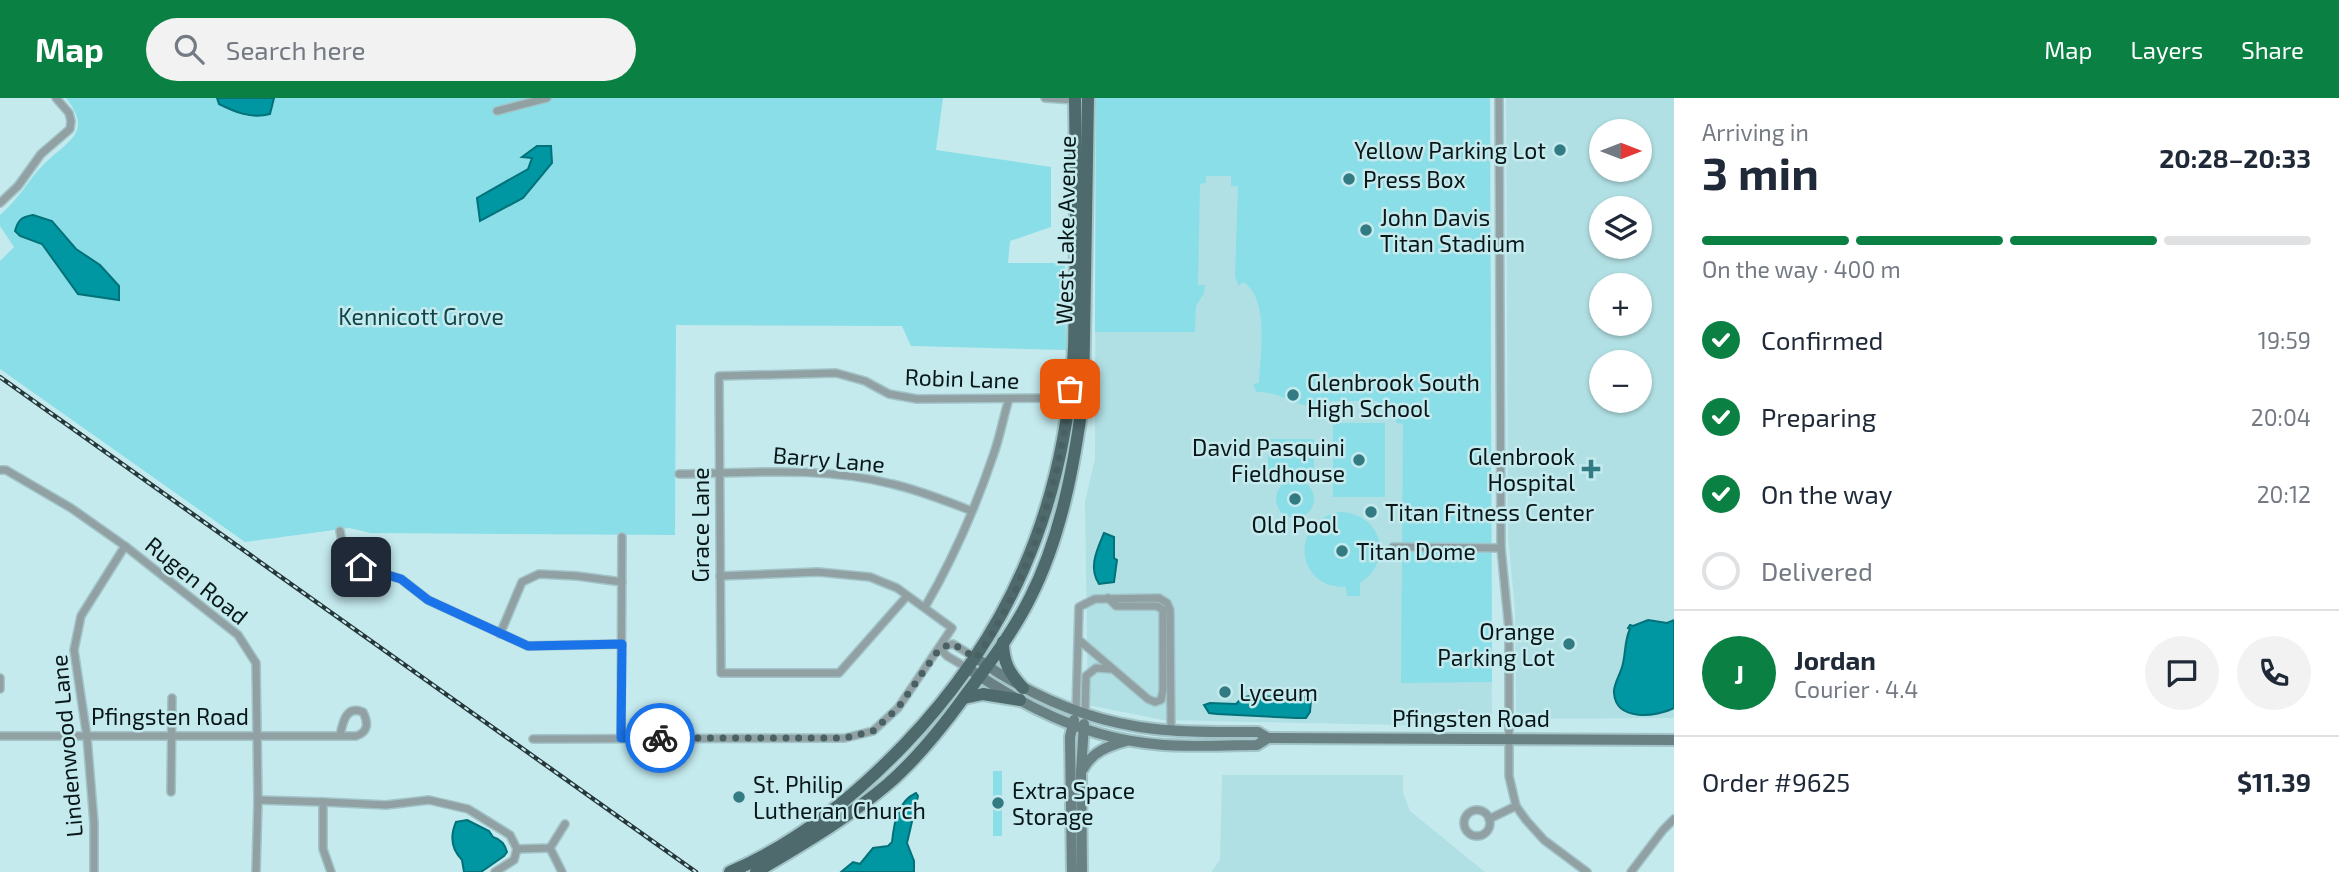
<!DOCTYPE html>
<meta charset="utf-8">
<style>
:root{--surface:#fff;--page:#f2f2f3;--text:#1f2937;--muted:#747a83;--line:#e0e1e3;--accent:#0b8043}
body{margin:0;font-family:"Exo 2",sans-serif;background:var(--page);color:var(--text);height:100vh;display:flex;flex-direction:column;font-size:26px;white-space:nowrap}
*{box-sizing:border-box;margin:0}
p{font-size:23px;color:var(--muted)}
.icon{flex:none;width:38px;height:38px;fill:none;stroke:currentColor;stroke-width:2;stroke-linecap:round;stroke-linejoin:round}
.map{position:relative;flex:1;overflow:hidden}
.sheet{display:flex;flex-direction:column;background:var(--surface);width:665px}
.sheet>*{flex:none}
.needle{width:46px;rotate:90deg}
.tools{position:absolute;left:1589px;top:21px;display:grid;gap:14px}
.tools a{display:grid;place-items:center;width:63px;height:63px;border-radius:50%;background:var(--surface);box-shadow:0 2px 5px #0004;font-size:35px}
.pin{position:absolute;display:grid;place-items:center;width:60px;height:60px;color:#fff;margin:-30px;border-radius:14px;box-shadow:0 4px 10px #0006}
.courier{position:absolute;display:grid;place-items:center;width:70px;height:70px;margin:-35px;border:5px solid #1a73e8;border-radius:50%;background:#fff;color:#222;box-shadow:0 2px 9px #0007}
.headline em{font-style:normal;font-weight:700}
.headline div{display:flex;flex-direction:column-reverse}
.headline{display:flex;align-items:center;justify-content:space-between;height:119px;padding:0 28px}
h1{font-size:46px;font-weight:700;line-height:52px}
.bar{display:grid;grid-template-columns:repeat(4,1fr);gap:10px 7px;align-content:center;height:84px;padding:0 28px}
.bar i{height:9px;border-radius:5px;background:var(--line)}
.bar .selected{background:var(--accent)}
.bar p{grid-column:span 4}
.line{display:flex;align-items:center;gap:18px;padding:0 28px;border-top:2px solid var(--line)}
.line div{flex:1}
.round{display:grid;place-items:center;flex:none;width:74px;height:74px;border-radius:37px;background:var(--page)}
ol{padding:0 28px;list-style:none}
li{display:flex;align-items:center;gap:21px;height:77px}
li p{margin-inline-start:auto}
li .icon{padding:7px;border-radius:50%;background:var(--accent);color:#fff;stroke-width:4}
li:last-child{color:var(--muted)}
li i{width:38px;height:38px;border:4px solid var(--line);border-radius:50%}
header{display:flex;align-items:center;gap:42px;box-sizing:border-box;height:98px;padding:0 35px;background:var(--accent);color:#fff}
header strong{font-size:33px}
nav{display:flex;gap:38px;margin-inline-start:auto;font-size:24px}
.search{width:490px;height:63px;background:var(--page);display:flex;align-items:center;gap:18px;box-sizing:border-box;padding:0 24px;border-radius:38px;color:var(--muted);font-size:26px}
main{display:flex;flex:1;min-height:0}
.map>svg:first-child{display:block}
.built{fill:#b1e0e4;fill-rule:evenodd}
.green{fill:#89dee7}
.water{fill:#0097a2;stroke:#037179;stroke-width:2}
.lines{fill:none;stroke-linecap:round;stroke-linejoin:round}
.street-casing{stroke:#a2c4c8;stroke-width:10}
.secondary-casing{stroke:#a2c4c8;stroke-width:14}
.primary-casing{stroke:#a2c4c8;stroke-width:16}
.street{stroke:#91a0a2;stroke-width:7}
.secondary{stroke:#6a8183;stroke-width:10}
.primary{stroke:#4e6a6d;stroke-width:12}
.rail-casing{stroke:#26373a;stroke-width:4.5}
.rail{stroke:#c4eaee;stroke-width:2;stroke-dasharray:5;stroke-linecap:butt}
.done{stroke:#4a6164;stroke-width:7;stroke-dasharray:0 12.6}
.route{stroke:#1a73e8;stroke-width:9}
.poi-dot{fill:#337b82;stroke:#c4eaee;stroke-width:2.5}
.labels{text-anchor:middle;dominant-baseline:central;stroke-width:5;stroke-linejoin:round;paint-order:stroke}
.poi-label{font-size:23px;fill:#091719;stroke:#c4eaee;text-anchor:start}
.street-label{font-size:23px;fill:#091719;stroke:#c4eaee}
.park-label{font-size:23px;fill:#10454a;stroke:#c4eaee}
</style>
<header>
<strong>Map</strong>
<div class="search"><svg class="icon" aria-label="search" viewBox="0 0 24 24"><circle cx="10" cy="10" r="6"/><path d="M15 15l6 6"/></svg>Search here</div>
<nav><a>Map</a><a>Layers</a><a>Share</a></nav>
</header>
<main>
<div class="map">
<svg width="1674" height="774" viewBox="0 0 1674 774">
<rect width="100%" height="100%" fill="#c4eaee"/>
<g class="built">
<polygon points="1096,0 1490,0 1492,629 1163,622 1088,607 1085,404 1095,360"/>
<path d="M1506 0H1674V620L1516 621 1515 512 1508 439ZM1601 33H1640V72H1601ZM1601 110H1640V149H1601ZM1601 187H1640V226H1601ZM1601 264H1640V303H1601Z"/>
<polygon points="1222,677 1403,677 1403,694 1410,713 1485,774 1211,774 1220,762"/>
</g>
<g class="green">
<path d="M66 0H943L936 52 1051 69V129L1010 143 1008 165H1065L1066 252 911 248 902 228 676 227 675 437 371 435 349 430 245 444 0 271V163L14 149 0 128V117C20 100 28 82 44 66 67 43 94 35 66 0Z"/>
<path d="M1096 0H1490L1492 584 1401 585 1403 326 1397 325 1389 311 1378 308V303H1315L1314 309C1292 307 1279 293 1256 294L1253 286 1259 285C1260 258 1270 200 1243 184L1239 188 1235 179 1238 88H1231V78H1206V85L1200 86 1198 187H1205L1204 195 1196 208 1195 234H1095Z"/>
<rect x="1333" y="325" width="52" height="74"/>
<rect x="1268" y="341" width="46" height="36"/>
<circle cx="1295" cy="401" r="19"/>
<path d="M1340 414C1382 415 1395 463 1360 485V498H1347L1346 489C1295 491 1289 422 1340 414Z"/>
<rect x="993" y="673" width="9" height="65"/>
</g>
<g class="water">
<path d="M217 0H274L270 16C251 21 235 14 219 6Z"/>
<polygon points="537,48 551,48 552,65 523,100 480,123 477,100 528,71 532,60 522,59"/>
<path d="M33 117 52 123 76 151 100 167 119 188V202L78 196 42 146 20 138 15 133C18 122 21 119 33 117Z"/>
<path d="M1104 435 1114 439V460L1117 462 1114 484 1099 486C1088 469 1097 452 1104 435Z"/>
<path d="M1648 522 1667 525 1674 522V610C1657 619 1616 624 1614 595 1613 587 1620 577 1622 569 1626 556 1624 543 1630 531L1628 530 1630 527 1633 528Z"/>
<polygon points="1249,598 1307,599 1311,602 1310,614 1306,620 1296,620 1217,616 1209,615 1204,607 1210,605 1236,606 1242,600"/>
<path d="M916 695 918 698 907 745 914 763V774H841L853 764 860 766 873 750 888 748 892 744C894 725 897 704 916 695Z"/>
<path d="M467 722 489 733 493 739C500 741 505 746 507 754L504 758 481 774H464L462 762C451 751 450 738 456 724Z"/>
</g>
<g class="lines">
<defs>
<g id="street">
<polyline points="1045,0 1075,2"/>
<polyline points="1499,0 1501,450 1509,532 1509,678 1516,708 1526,722 1544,742 1587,774"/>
<polyline points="497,13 547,0"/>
<polyline points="0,105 18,88 41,56 70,31 71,23 69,15 56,0"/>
<polyline points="0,372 6,372 71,410 125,448 238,537 256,565 258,702 256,774"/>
<path d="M679 376C749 375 823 368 892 386 919 392 946 403 972 413"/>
<polyline points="340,433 342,444 347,456 361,469 401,481 428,502 528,548 622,546"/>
<polyline points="1393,449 1501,450"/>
<polyline points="907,498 839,575 721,575 719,278 836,275 865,283 889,296 917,301 1069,300"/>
<path d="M925 509C953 461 975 411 993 358 1000 339 1003 320 1009 301"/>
<polyline points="500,536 522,484 539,476 577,478 622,484"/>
<polyline points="1079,542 1148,601 1155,604 1161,602 1163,593 1163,512 1157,508 1116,508 1108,500"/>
<polyline points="941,549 953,546 976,560"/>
<polyline points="940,550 947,558 969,571"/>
<polyline points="0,580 0,591"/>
<polyline points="1076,613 1079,509 1095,501 1159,500 1167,505 1170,512 1171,633"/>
<polyline points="1085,616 1086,578 1096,570 1110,571"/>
<path d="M0 638H356C369 634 368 624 363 614 346 607 343 624 340 637"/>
<polyline points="621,640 622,439"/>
<polyline points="533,641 845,640 873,633 898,610 952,530 897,490 870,479 818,474 720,478"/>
<polyline points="171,694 172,600"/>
<polyline points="258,702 323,704"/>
<circle cx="1477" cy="725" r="13"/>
<polyline points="1489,721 1516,708"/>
<polyline points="550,750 562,774"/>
<polyline points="517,751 550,750 565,726"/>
<polyline points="94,774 94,725 87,639 74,552 81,518 125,448"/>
<polyline points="331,774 323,751 323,704 386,707 429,702 468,711 510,737 517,751 514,762 495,774"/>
<polyline points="1631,774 1663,732 1674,721"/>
</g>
<g id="secondary">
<path d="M976 560C1030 598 1090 624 1155 631 1189 635 1224 634 1258 634L1268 640 1674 642"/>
<path d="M969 571C1022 607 1080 637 1145 645 1181 650 1220 647 1257 647L1268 640"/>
<path d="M1083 671C1092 654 1108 648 1126 643"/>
<polyline points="1072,774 1070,639 1074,622"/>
<polyline points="1082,774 1081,674 1084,626"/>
</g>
<g id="primary">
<path d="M1003 544C1003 564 1009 575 1023 590"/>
<polyline points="964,600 983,596 1020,602"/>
<path d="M730 774C796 746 855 698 904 647 1008 539 1062 414 1073 264 1075 245 1074 225 1075 206 1077 137 1076 69 1075 0"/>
<path d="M756 774C801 747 848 720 888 686 917 661 940 632 962 602 986 570 1012 536 1030 500 1061 439 1074 368 1083 300L1088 0"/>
</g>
</defs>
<use href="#street" class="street-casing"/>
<use href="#secondary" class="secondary-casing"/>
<use href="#primary" class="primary-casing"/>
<use href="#street" class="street"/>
<use href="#secondary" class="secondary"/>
<use href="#primary" class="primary"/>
<defs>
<polyline id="rail" points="0,279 696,774"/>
</defs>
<use href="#rail" class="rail-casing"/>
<use href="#rail" class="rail"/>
</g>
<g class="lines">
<path class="done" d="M660 640H845L873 633 898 610 940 550 953 546 976 560C1028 486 1062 380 1070 291"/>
<polyline class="route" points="361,469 401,481 428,502 528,548 622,546 621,640 660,640"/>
</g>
<g class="poi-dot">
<circle cx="1560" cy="52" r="7"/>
<circle cx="1349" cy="81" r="7"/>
<circle cx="1366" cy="132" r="7"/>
<circle cx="1293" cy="297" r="7"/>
<circle cx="1359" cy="362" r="7"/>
<path d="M1587.5 360.5h7v7h7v7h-7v7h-7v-7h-7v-7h7z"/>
<circle cx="1295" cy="401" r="7"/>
<circle cx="1371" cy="414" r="7"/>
<circle cx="1342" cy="453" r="7"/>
<circle cx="1569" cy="546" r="7"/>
<circle cx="1225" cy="594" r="7"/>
<circle cx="739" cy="699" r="7"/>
<circle cx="998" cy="705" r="7"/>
</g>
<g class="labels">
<g class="poi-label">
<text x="1546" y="52" text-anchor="end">Yellow Parking Lot</text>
<text x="1363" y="81">Press Box</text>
<text x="1380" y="119">John Davis<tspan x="1380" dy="26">Titan Stadium</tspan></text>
<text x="1307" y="284">Glenbrook South<tspan x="1307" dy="26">High School</tspan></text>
<text x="1345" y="349" text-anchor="end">David Pasquini<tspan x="1345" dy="26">Fieldhouse</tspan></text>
<text x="1575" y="358" text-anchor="end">Glenbrook<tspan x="1575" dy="26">Hospital</tspan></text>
<text x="1385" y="414">Titan Fitness Center</text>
<text x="1295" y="426" text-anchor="middle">Old Pool</text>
<text x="1356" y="453">Titan Dome</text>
<text x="1555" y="533" text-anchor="end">Orange<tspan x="1555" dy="26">Parking Lot</tspan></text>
<text x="1239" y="594">Lyceum</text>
<text x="753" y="686">St. Philip<tspan x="753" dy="26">Lutheran Church</tspan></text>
<text x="1012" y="692">Extra Space<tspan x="1012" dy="26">Storage</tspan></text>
</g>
<g class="street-label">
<text transform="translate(1065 132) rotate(-89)">West Lake Avenue</text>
<text transform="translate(962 280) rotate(2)">Robin Lane</text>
<text transform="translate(829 361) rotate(5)">Barry Lane</text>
<text transform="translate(700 427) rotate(-90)">Grace Lane</text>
<text transform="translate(197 482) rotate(39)">Rugen Road</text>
<text x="170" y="618">Pfingsten Road</text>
<text x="1471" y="620">Pfingsten Road</text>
<text transform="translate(66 648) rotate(-95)">Lindenwood Lane</text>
</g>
<g class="park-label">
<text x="421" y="218">Kennicott Grove</text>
</g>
</g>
</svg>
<div class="tools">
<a><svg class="needle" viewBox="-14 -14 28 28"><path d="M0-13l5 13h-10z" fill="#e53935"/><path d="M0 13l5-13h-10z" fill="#747a83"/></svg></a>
<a><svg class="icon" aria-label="layers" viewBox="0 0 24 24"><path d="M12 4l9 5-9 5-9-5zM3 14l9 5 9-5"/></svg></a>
<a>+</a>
<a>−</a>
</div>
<div class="pin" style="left:1070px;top:291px;background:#ea580c"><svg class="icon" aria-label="bag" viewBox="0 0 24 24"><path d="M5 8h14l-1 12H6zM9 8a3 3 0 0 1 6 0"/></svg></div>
<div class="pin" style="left:361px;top:469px;background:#1f2937"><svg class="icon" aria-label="home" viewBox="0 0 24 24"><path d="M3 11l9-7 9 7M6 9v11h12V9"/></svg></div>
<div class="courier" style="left:660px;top:640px"><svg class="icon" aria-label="bike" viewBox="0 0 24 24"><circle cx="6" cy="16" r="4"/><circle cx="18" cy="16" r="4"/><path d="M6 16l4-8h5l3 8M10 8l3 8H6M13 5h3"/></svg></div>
</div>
<section class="sheet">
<div class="headline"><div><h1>3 min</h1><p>Arriving in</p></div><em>20:28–20:33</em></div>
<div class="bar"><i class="selected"></i><i class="selected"></i><i class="selected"></i><i></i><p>On the way · 400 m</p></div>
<ol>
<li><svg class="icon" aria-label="check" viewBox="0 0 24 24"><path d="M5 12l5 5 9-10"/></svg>Confirmed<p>19:59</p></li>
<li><svg class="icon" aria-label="check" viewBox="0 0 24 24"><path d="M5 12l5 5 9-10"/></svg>Preparing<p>20:04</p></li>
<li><svg class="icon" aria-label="check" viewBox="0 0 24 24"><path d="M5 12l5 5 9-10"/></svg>On the way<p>20:12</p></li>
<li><i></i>Delivered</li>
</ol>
<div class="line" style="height:126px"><b class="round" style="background:var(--accent);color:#fff">J</b><div><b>Jordan</b><p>Courier · 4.4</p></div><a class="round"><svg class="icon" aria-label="chat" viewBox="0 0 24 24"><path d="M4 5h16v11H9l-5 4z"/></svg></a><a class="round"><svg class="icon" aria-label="phone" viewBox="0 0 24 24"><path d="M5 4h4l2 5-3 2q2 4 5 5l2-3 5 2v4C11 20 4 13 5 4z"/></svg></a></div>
<div class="line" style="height:91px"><div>Order #9625</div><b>$11.39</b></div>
</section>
</main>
